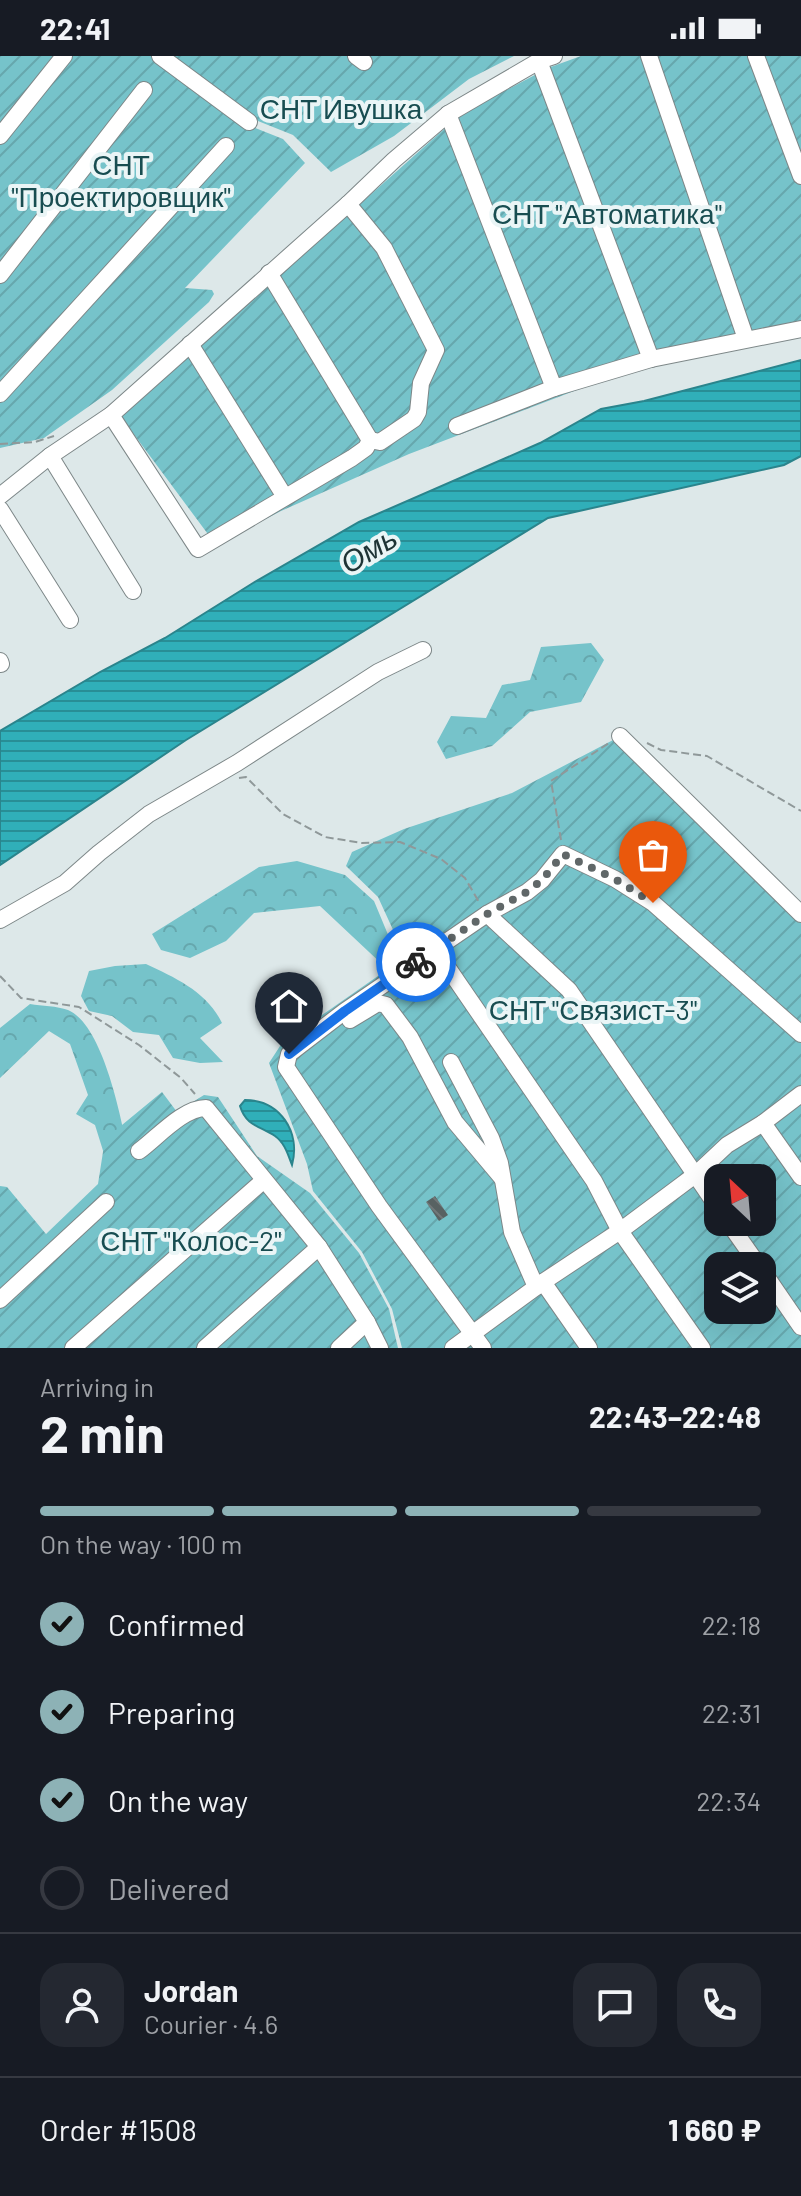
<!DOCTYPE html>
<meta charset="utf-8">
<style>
:root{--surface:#171b24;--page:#242831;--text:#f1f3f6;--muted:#9ea1a6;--line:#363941;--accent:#8db2b6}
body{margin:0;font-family:Barlow,sans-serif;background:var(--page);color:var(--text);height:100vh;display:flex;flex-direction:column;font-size:30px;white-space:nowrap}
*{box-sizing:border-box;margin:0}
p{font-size:26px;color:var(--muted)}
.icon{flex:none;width:44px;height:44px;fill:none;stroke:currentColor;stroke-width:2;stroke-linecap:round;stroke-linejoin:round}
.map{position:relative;height:1292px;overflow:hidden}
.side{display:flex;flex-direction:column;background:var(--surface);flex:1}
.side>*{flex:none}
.needle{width:52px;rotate:334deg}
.controls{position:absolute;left:704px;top:1108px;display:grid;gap:16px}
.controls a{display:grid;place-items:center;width:72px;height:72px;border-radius:16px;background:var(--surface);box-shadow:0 8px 32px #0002;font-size:40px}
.pin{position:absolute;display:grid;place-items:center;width:68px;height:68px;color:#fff;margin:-82px -34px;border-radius:50% 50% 50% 0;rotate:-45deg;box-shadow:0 0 8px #0007}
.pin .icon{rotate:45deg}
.courier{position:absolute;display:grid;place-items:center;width:80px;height:80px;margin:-40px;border:6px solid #1a73e8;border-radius:50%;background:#fff;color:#222;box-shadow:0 2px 10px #0007}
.headline em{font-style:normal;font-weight:700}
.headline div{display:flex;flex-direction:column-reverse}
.headline{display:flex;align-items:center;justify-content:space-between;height:136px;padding:0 40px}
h1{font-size:52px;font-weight:700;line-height:60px}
.bar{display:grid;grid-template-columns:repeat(4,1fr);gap:12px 8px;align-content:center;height:96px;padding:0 40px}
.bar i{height:10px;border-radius:6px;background:var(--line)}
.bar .selected{background:var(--accent)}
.bar p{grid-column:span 4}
.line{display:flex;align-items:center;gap:20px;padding:0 40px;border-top:2px solid var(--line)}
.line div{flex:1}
.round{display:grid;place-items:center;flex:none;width:84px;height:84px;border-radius:24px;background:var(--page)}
ol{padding:0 40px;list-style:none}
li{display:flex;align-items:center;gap:24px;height:88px}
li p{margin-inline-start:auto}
li .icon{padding:8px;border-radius:50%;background:var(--accent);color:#111;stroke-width:4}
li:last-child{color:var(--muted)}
li i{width:44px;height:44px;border:4px solid var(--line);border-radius:50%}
.status{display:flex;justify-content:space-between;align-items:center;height:56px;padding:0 40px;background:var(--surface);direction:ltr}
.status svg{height:22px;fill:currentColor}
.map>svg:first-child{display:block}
.forest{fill:url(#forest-crowns)}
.garden{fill:url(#garden-furrows);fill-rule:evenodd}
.water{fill:url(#water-rules);stroke:#2a848c;stroke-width:2}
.building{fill:url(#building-back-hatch)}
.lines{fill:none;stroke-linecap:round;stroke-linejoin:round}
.minor-casing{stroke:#7d8788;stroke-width:18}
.path{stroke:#8f9899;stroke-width:2;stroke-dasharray:8 4;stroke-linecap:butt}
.minor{stroke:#fff;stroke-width:16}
.done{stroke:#606768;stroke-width:8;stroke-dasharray:0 14.4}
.route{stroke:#1a73e8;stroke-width:10}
.labels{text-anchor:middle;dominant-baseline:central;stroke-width:8;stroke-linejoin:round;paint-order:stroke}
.park-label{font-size:28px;fill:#184d51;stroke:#eaf5f6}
.water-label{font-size:30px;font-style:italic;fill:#1e3335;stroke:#eaf5f6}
</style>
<div class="status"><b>22:41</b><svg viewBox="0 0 49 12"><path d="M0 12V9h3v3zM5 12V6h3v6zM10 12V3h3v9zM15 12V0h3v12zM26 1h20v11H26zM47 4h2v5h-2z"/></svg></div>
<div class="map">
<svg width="801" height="1292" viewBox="0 0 801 1292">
<defs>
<pattern id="forest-crowns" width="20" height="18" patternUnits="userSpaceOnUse" patternTransform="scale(2)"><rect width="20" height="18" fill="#76c3ca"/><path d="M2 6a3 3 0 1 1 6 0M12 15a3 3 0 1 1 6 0" fill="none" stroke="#66a7ad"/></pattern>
<pattern id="garden-furrows" width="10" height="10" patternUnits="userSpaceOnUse" patternTransform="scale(2)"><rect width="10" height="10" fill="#76c3ca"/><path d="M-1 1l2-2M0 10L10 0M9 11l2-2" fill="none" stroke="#66a7ad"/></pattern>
<pattern id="water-rules" width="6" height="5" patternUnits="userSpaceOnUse" patternTransform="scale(2)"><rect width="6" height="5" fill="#30afb9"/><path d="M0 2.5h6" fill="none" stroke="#288e96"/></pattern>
<pattern id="building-back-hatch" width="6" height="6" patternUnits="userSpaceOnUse" patternTransform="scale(2)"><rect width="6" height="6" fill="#586262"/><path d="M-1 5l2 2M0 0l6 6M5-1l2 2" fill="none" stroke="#717879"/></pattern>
</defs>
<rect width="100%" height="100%" fill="#dde8e9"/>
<g class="forest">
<polygon points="591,587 604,604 581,646 530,656 492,690 446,703 437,686 451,660 486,662 502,629 530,624 541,591"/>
<polygon points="297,805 345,819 374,845 389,881 385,911 320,850 254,857 226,885 190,902 161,894 152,878 259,811"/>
<path d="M146 908C176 922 207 936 222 967L200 982 223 1006 200 1007 173 1002 159 979 133 976 112 960 89 955 81 940 89 915 115 910Z"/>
<path d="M30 948C42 950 57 950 68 954 103 969 121 1061 128 1096L105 1101 95 1069 76 1058 88 1039 70 988 49 975 0 1022V972Z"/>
</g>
<g class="garden">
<polygon points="0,0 154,0 250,70 283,83 305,107 185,232 212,234 214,238 209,246 112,334 44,382 0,392"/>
<polygon points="171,0 514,0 469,23 394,80 331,116 293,79 258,65"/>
<polygon points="581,0 801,0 801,274 652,306 582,332 409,398 281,455 216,489 121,361 461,58 548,12"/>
<path d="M615 683 801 855V1292H402L392 1253 362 1196 313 1135 307 1108 269 1007 282 987 388 913 394 876 378 841 346 810 352 796 404 773 512 737ZM718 1122H762V1166H718ZM718 1210H762V1254H718Z"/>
<polygon points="162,1036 177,1056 204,1039 218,1041 257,1100 310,1137 359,1197 389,1253 398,1292 0,1292 0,1130 7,1131 46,1178 98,1128 105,1083"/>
</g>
<g class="water">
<polygon points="801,304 801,400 784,409 548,462 186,684 0,809 0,675 100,616 165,582 253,527 359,466 540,387 601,353 644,345"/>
<path d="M245 1044C280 1044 301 1076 292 1109 288 1099 285 1087 275 1080 260 1070 246 1070 240 1050Z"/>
</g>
<polygon class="building" points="435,1140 448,1159 439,1165 426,1146"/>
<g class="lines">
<defs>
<g id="minor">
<polyline points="160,0 249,66"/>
<polyline points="356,0 364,6"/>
<polyline points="649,0 746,283"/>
<polyline points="756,0 801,120"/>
<polyline points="539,5 651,303"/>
<polyline points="448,58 554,332"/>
<polyline points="0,80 64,0"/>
<polyline points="269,217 370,384"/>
<polyline points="0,219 144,34"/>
<polyline points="190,288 285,441"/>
<polyline points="0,338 226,90"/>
<polyline points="111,359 198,493 352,402 366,392 370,384 380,386 414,363 418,356 421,327 436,294 384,192 348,148"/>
<polyline points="457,370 554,332 651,303 801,273"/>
<polyline points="50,400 133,535"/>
<polyline points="0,440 50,400 111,359 348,148 394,104 448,58 539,5 554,0"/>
<polyline points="0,453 70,564"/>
<polyline points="0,605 1,608"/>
<polyline points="620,680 801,858"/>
<polyline points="487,858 569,934 718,1152"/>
<polyline points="0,864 65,827 99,797 149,758 237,707 378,616 423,594"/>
<polyline points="435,893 594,1125 620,1175 702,1292"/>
<polyline points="350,964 378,947 386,949 410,981 455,1066 502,1122"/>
<polyline points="451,1006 491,1082 500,1107 512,1176 536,1231"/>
<polyline points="763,1067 801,1121"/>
<path d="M139 1095C158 1081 183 1052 206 1052L319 1191 367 1266 380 1292"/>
<polyline points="728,1166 759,1210"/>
<polyline points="762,1214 801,1271"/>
<polyline points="543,1226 589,1292"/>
<polyline points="0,1244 106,1146"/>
<polyline points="73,1292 264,1124"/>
<polyline points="205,1292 319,1191"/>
<polyline points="339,1292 367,1266"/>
<polyline points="453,1292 543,1226 620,1175 695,1119 727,1089 763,1067 801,1038"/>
<polyline points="483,1292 379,1150 286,1011 289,998 345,955 487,858 527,836 542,824 563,798 615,823 653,847 801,978"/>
</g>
</defs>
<use href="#minor" class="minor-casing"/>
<g class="path">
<polyline points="0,388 35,386 54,380"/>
<polyline points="647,687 661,694 707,700 801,755"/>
<polyline points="239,722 246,721 283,758 325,781 362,787 400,786 441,803 465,822 479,846"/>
<polyline points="561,784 551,725 609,687"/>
<polyline points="0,920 21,942 79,951 139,989 181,1022 195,1038"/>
</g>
<use href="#minor" class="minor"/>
</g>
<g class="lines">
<polyline class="done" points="416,906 487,858 527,836 542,824 563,798 615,823 653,847"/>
<polyline class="route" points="289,998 345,955 416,906"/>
</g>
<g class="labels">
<g class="park-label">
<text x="341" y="52">СНТ Ивушка</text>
<text x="121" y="108">СНТ<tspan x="121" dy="32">"Проектировщик"</tspan></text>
<text x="607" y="157">СНТ "Автоматика"</text>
<text x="593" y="953">СНТ "Связист-3"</text>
<text x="191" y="1184">СНТ "Колос-2"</text>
</g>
<g class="water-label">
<text transform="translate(368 493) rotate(-31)">Омь</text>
</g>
</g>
</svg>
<div class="controls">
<a><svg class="needle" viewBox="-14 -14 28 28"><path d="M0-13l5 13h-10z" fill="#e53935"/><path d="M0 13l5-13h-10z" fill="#9ea1a6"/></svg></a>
<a><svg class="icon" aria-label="layers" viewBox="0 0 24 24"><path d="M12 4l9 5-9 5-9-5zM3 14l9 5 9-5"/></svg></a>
</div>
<div class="pin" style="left:653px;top:847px;background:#ea580c"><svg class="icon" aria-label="bag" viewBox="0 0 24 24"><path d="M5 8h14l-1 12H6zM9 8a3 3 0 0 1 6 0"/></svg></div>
<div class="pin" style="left:289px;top:998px;background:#1f2937"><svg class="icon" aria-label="home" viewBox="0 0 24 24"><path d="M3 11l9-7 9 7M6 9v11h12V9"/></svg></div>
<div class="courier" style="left:416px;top:906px"><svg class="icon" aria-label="bike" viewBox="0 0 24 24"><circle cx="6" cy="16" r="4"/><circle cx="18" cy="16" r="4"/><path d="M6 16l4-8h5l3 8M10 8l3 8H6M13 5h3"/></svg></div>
</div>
<section class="side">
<div class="headline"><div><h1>2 min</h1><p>Arriving in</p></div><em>22:43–22:48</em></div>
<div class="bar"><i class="selected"></i><i class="selected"></i><i class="selected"></i><i></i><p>On the way · 100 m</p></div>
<ol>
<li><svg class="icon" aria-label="check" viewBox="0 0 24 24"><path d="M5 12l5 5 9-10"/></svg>Confirmed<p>22:18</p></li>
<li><svg class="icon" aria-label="check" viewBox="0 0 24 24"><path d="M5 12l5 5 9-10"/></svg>Preparing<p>22:31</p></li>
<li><svg class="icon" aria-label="check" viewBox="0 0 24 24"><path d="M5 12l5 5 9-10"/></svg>On the way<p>22:34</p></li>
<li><i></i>Delivered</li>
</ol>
<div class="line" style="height:144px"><a class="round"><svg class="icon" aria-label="person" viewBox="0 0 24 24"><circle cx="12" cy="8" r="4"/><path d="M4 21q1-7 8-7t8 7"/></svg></a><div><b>Jordan</b><p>Courier · 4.6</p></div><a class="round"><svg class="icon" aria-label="chat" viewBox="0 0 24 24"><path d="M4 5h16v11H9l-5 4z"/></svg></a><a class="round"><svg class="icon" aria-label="phone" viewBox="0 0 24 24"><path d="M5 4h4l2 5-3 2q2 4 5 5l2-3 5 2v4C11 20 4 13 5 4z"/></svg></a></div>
<div class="line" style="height:104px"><div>Order #1508</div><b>1 660 ₽</b></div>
</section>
